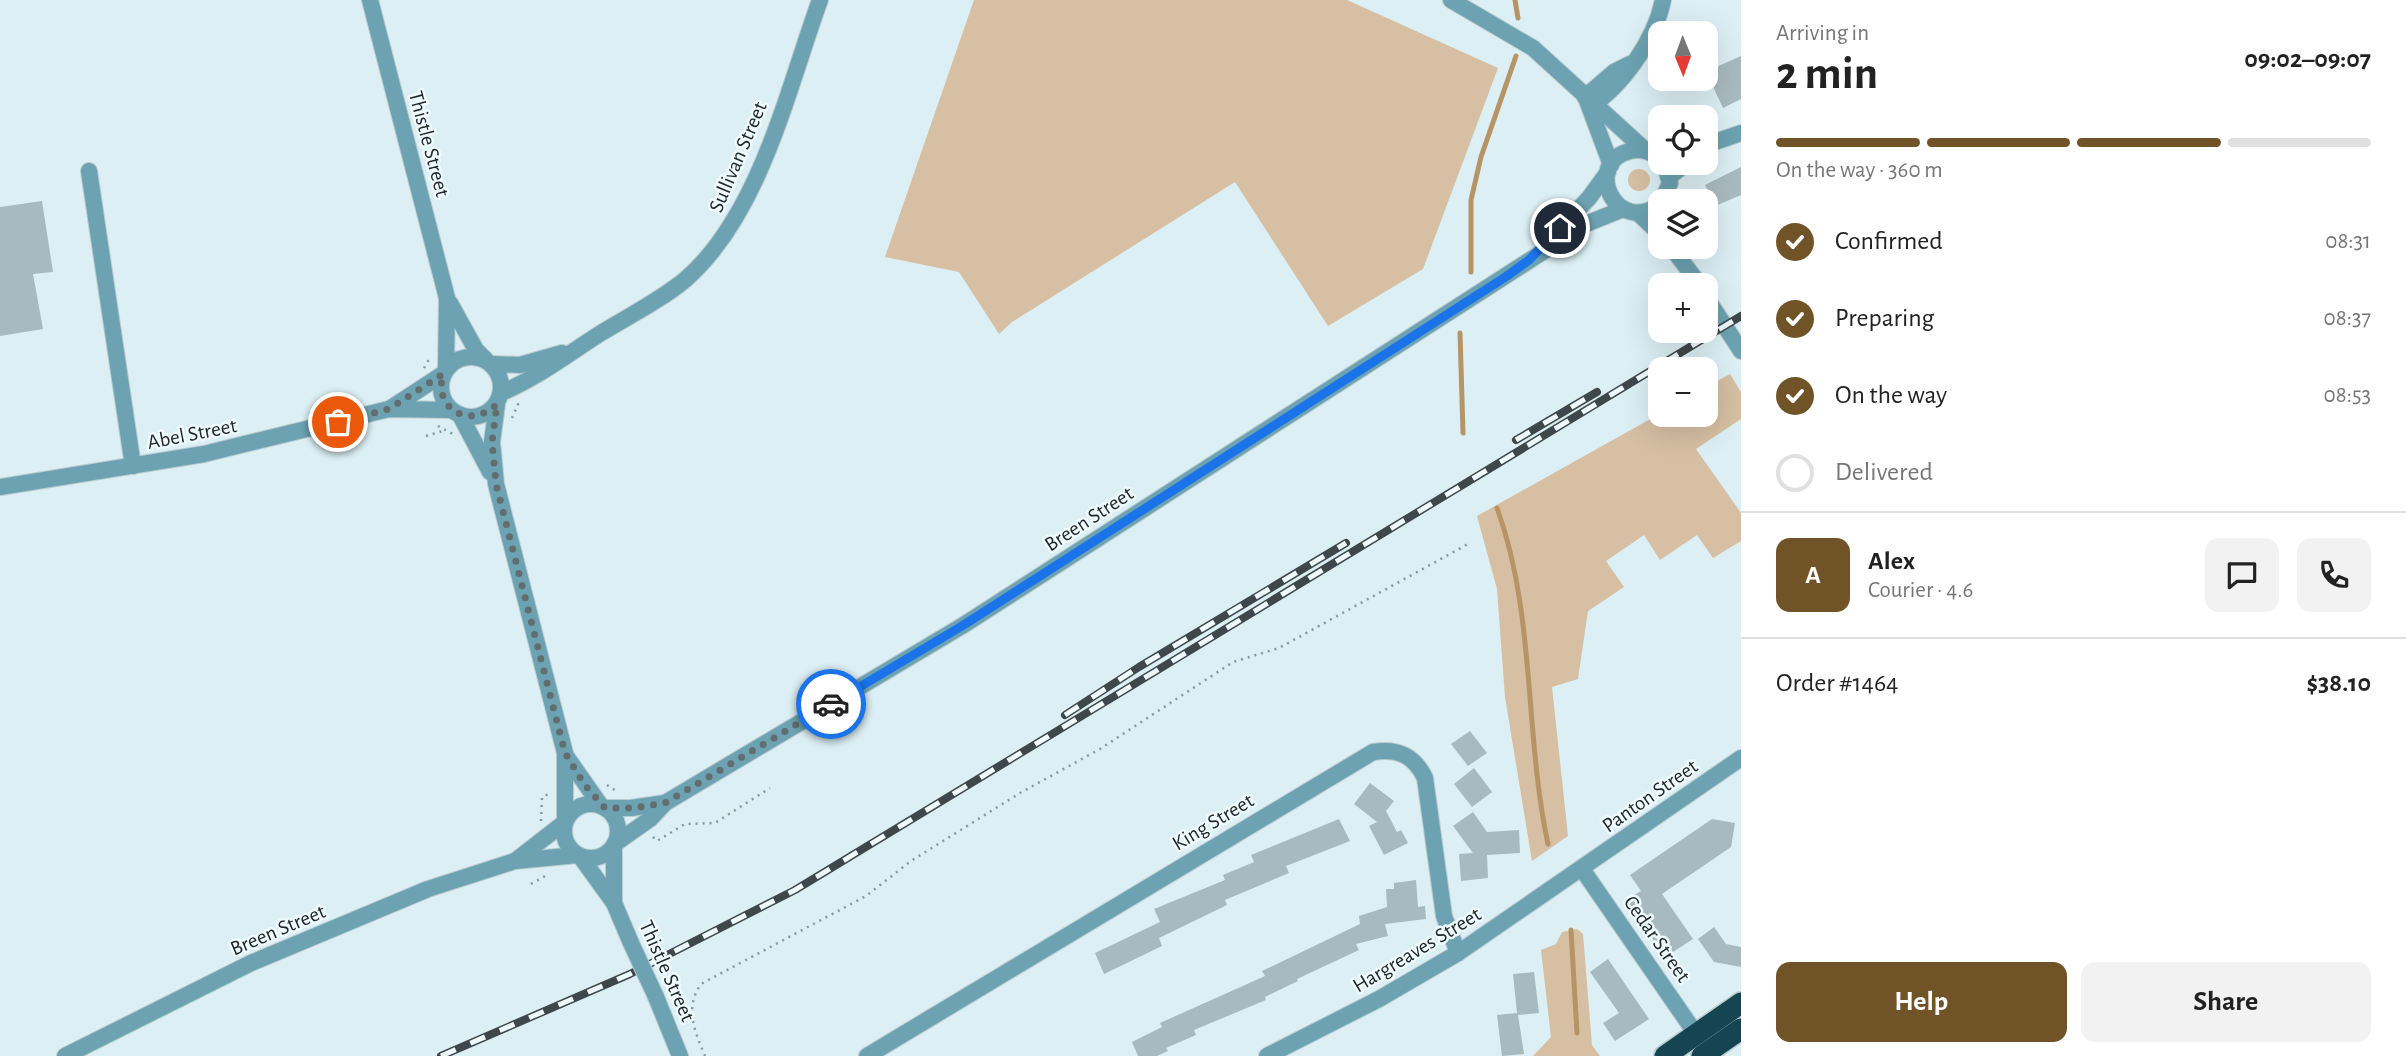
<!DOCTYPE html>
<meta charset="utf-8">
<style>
:root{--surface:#fff;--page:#f2f2f2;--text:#222;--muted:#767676;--line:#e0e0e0;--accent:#715328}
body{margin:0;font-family:"Alegreya Sans",sans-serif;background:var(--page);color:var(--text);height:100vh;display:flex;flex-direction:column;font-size:26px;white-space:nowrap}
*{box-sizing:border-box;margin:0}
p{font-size:23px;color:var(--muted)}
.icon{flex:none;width:38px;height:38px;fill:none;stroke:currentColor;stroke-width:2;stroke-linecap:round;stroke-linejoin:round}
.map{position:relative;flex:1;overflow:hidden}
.sheet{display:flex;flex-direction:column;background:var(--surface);width:665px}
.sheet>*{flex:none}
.needle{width:46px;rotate:179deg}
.buttons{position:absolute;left:1648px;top:21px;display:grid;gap:14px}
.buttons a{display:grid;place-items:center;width:70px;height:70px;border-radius:14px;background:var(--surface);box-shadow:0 7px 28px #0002;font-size:35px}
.pin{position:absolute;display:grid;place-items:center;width:60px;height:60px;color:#fff;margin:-30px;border:4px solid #fff;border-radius:50%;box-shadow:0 2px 7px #0007}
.courier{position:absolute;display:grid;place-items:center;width:70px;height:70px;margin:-35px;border:5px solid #1a73e8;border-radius:50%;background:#fff;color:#222;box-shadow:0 2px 9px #0007}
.summary em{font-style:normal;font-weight:700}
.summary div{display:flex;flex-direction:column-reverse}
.summary{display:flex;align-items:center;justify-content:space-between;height:119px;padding:0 35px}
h1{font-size:46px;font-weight:700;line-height:52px}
.bar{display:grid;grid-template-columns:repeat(4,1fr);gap:10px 7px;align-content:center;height:84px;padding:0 35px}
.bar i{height:9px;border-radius:5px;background:var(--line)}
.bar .on{background:var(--accent)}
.bar p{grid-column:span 4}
.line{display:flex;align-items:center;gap:18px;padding:0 35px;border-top:2px solid var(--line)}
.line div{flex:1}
.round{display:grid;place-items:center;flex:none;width:74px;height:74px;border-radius:14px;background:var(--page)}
ol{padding:0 35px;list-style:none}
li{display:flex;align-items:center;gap:21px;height:77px}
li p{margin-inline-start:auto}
li .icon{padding:7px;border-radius:50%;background:var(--accent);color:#fff;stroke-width:4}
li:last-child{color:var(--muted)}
li i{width:38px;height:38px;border:4px solid var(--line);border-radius:50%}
.primary-button{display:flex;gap:14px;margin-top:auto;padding:14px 35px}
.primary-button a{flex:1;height:80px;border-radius:14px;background:var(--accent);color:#fff;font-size:28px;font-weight:700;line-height:80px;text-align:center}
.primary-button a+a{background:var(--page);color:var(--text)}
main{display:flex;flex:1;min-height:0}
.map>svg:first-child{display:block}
.green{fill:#d6bfa2}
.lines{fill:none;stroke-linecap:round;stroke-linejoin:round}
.stream{stroke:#b79465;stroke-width:5}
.building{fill:#a8babf}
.minor-casing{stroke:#bacbcf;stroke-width:18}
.highway-casing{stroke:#bacbcf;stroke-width:24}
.path{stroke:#8a989c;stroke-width:2.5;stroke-dasharray:2 5;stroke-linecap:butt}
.minor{stroke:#6ca2b1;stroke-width:16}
.highway{stroke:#154551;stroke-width:21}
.rail-casing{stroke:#3e4749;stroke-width:8}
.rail{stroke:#effafe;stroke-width:5;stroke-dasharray:16;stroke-linecap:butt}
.minor-bridge-casing{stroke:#bacbcf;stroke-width:18;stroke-linecap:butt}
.minor-bridge{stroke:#6ca2b1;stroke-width:16}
.done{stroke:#626d70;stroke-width:7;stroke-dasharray:0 12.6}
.route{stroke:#1a73e8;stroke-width:9}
.labels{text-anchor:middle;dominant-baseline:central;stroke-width:5;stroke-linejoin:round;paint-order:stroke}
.street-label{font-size:21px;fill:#202729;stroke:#effafe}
</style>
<main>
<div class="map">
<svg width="1741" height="1056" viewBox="0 0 1741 1056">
<rect width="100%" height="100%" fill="#dceff4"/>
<g class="green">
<polygon points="974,0 1347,0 1498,68 1423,269 1328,326 1235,182 1012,322 999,334 959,272 885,257"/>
<circle cx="1639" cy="180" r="11"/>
<polygon points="1730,374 1741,392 1741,419 1696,449 1741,513 1741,541 1713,558 1697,535 1660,560 1644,535 1606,561 1624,587 1588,611 1578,679 1552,687 1568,836 1532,861 1505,697 1497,589 1477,516 1661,413 1706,415 1706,387"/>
<polygon points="1577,929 1583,934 1592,1045 1600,1056 1533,1056 1551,1037 1541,950 1556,944 1562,932"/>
</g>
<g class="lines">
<g class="stream">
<polyline points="1515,0 1518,18"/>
<polyline points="1471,272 1471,200 1481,157 1516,56"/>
<polyline points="1460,333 1463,433"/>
<path d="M1497 508C1536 616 1524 732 1548 844"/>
<polyline points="1571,930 1577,1033"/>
</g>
</g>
<g class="building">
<polygon points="1741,56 1741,99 1723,108 1709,78 1717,75 1714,68"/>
<polygon points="1741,167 1741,195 1715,206 1705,185"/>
<polygon points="42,201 53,272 33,274 43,329 0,336 0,207"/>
<polygon points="1470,731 1487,753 1468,766 1451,744"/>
<polygon points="1474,768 1492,792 1472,807 1454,784"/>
<polygon points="1370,783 1394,801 1386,811 1397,832 1401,830 1408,843 1384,855 1369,826 1377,822 1354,804"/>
<polygon points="1473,812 1487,832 1519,830 1520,853 1487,855 1488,878 1461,881 1459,854 1473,853 1453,826"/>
<polygon points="1339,819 1350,841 1286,866 1289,873 1225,900 1227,905 1159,938 1162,946 1104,974 1095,953 1160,922 1154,909 1225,880 1223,875 1254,862 1251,855"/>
<polygon points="1712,819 1735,823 1731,847 1662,894 1693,939 1673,952 1660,949 1625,900 1641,891 1630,875"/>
<polygon points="1416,880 1418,907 1425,906 1426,919 1385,924 1388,936 1356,944 1359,950 1297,979 1298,981 1265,997 1266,1000 1194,1030 1196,1035 1166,1048 1168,1051 1157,1056 1138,1056 1132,1042 1162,1027 1160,1023 1265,976 1262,971 1360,924 1359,916 1387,907 1386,889 1394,889 1394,883"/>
<polygon points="1714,927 1726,944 1741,947 1741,967 1714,962 1698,939"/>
<polygon points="1608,959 1649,1019 1615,1041 1603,1023 1619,1013 1590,972"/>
<polygon points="1534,972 1539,1013 1518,1015 1524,1054 1502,1056 1497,1015 1517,1013 1513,974"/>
</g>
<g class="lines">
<defs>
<g id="minor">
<polyline points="370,0 447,298 446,370"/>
<polyline points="1451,0 1533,48 1645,150"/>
<polyline points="1585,97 1614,72 1630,64"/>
<polyline points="1586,98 1611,165"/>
<path d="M1590 107C1623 85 1655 40 1663 0"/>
<polyline points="1706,145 1741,133"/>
<path d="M1661 159C1651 152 1642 148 1630 151 1581 163 1617 239 1661 203"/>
<polyline points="89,171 133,466"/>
<polyline points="1669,177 1687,163"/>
<polyline points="1662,201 1670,183 1664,163"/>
<polyline points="1638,213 1661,235"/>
<polyline points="1548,241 1589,198 1608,172"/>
<polyline points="1671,247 1700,285"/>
<polyline points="1706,297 1741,351"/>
<polyline points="450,303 476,350 486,360"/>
<circle cx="471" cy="387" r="30"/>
<polyline points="492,364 520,365 562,353"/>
<path d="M501 393C537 378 568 354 601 333 629 316 661 300 686 279 760 214 787 91 820 0"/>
<polyline points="497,404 492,442 496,484 565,753 565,820"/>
<polyline points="391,408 443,374"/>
<polyline points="460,415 490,472"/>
<polyline points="0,487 204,454 389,409 451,410"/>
<polyline points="566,756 601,806"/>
<circle cx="591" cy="831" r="27"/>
<polyline points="605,808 631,808 665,803"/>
<polyline points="616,843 650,819 665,803 962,626 1586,224 1623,209"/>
<polyline points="580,856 614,903 631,943"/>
<polyline points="515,861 565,822"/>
<polyline points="1582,869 1696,1034"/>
<polyline points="614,903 614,845"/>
<polyline points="656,997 680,1056"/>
<polyline points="65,1056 251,963 428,889 515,861 577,855"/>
<path d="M867 1056 1373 752C1397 748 1414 755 1425 778L1444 916 1458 953"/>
<polyline points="1267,1056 1379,999 1458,953 1741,758"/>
</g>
<g id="highway">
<polyline points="1665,1056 1741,1003"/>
<polyline points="1702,1056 1741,1029"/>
</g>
</defs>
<use href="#minor" class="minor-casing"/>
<use href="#highway" class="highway-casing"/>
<g class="path">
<polyline points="424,368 431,356"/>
<polyline points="512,418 519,402"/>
<polyline points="438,426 453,434"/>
<polyline points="426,436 443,431"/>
<polyline points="607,785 618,792"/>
<polyline points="541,821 542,797 549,794"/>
<polyline points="653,837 657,841 685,824 715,823 770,788"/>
<polyline points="531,884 547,875"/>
<path d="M705 1056C695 1032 684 1008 701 984L866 896 911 861 1020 793 1100 749 1233 662 1279 648 1468 544"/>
</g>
<use href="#minor" class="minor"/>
<use href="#highway" class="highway"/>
<defs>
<g id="rail">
<polyline points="1516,440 1597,392"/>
<polyline points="1065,715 1139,667 1346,543"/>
<polyline points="441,1056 630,974 795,890 1741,316"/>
</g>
</defs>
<use href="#rail" class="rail-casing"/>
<use href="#rail" class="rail"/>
<defs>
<polyline id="minor-bridge" points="631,943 656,997"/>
</defs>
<use href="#minor-bridge" class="minor-bridge-casing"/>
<use href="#minor-bridge" class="minor-bridge"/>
</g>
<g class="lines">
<path class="done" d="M338 422 389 409 443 374C433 410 471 430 497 404L492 442 496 484 565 753 584 784 605 808H634L665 803 831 704"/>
<polyline class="route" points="831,704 962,626 1507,276 1529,260 1560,228"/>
</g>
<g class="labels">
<g class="street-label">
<text transform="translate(429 144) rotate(75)">Thistle Street</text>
<text transform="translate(738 157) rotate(-67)">Sullivan Street</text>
<text transform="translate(192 434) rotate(-11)">Abel Street</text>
<text transform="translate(1089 519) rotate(-33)">Breen Street</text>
<text transform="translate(1650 796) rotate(-35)">Panton Street</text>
<text transform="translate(1213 822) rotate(-31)">King Street</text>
<text transform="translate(278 930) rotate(-23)">Breen Street</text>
<text transform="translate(1657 939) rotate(55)">Cedar Street</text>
<text transform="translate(1417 950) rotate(-31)">Hargreaves Street</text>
<text transform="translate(667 971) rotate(66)">Thistle Street</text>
</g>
</g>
</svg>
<div class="buttons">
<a><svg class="needle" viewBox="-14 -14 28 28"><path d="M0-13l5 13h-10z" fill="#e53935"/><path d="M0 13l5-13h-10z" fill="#767676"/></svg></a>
<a><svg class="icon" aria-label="locate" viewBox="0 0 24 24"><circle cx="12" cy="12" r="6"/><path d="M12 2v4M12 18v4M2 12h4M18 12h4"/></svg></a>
<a><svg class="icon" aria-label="layers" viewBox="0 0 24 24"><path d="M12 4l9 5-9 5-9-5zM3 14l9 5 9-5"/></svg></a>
<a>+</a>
<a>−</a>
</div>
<div class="pin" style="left:338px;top:422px;background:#ea580c"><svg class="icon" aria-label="bag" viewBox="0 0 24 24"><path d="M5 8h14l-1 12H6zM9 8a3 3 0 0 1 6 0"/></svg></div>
<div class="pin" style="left:1560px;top:228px;background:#1f2937"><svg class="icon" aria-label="home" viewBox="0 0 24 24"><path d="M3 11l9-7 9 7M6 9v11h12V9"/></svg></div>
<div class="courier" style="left:831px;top:704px"><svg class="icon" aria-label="car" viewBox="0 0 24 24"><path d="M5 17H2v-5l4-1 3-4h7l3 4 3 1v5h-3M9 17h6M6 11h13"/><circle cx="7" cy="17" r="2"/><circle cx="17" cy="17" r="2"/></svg></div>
</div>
<section class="sheet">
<div class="summary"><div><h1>2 min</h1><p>Arriving in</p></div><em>09:02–09:07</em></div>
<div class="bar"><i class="on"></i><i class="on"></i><i class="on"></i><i></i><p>On the way · 360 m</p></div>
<ol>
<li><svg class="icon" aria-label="check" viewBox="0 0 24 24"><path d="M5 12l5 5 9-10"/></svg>Confirmed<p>08:31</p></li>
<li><svg class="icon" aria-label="check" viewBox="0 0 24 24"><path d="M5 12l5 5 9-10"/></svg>Preparing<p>08:37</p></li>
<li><svg class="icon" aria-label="check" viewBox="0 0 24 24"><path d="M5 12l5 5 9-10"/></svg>On the way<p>08:53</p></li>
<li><i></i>Delivered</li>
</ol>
<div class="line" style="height:126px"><b class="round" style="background:var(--accent);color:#fff">A</b><div><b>Alex</b><p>Courier · 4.6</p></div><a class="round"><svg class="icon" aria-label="chat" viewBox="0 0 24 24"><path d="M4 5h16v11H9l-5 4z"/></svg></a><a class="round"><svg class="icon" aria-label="phone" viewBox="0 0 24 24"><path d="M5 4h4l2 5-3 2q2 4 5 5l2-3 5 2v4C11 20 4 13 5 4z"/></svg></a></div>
<div class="line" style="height:91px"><div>Order #1464</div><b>$38.10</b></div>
<div class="primary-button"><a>Help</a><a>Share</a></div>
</section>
</main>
